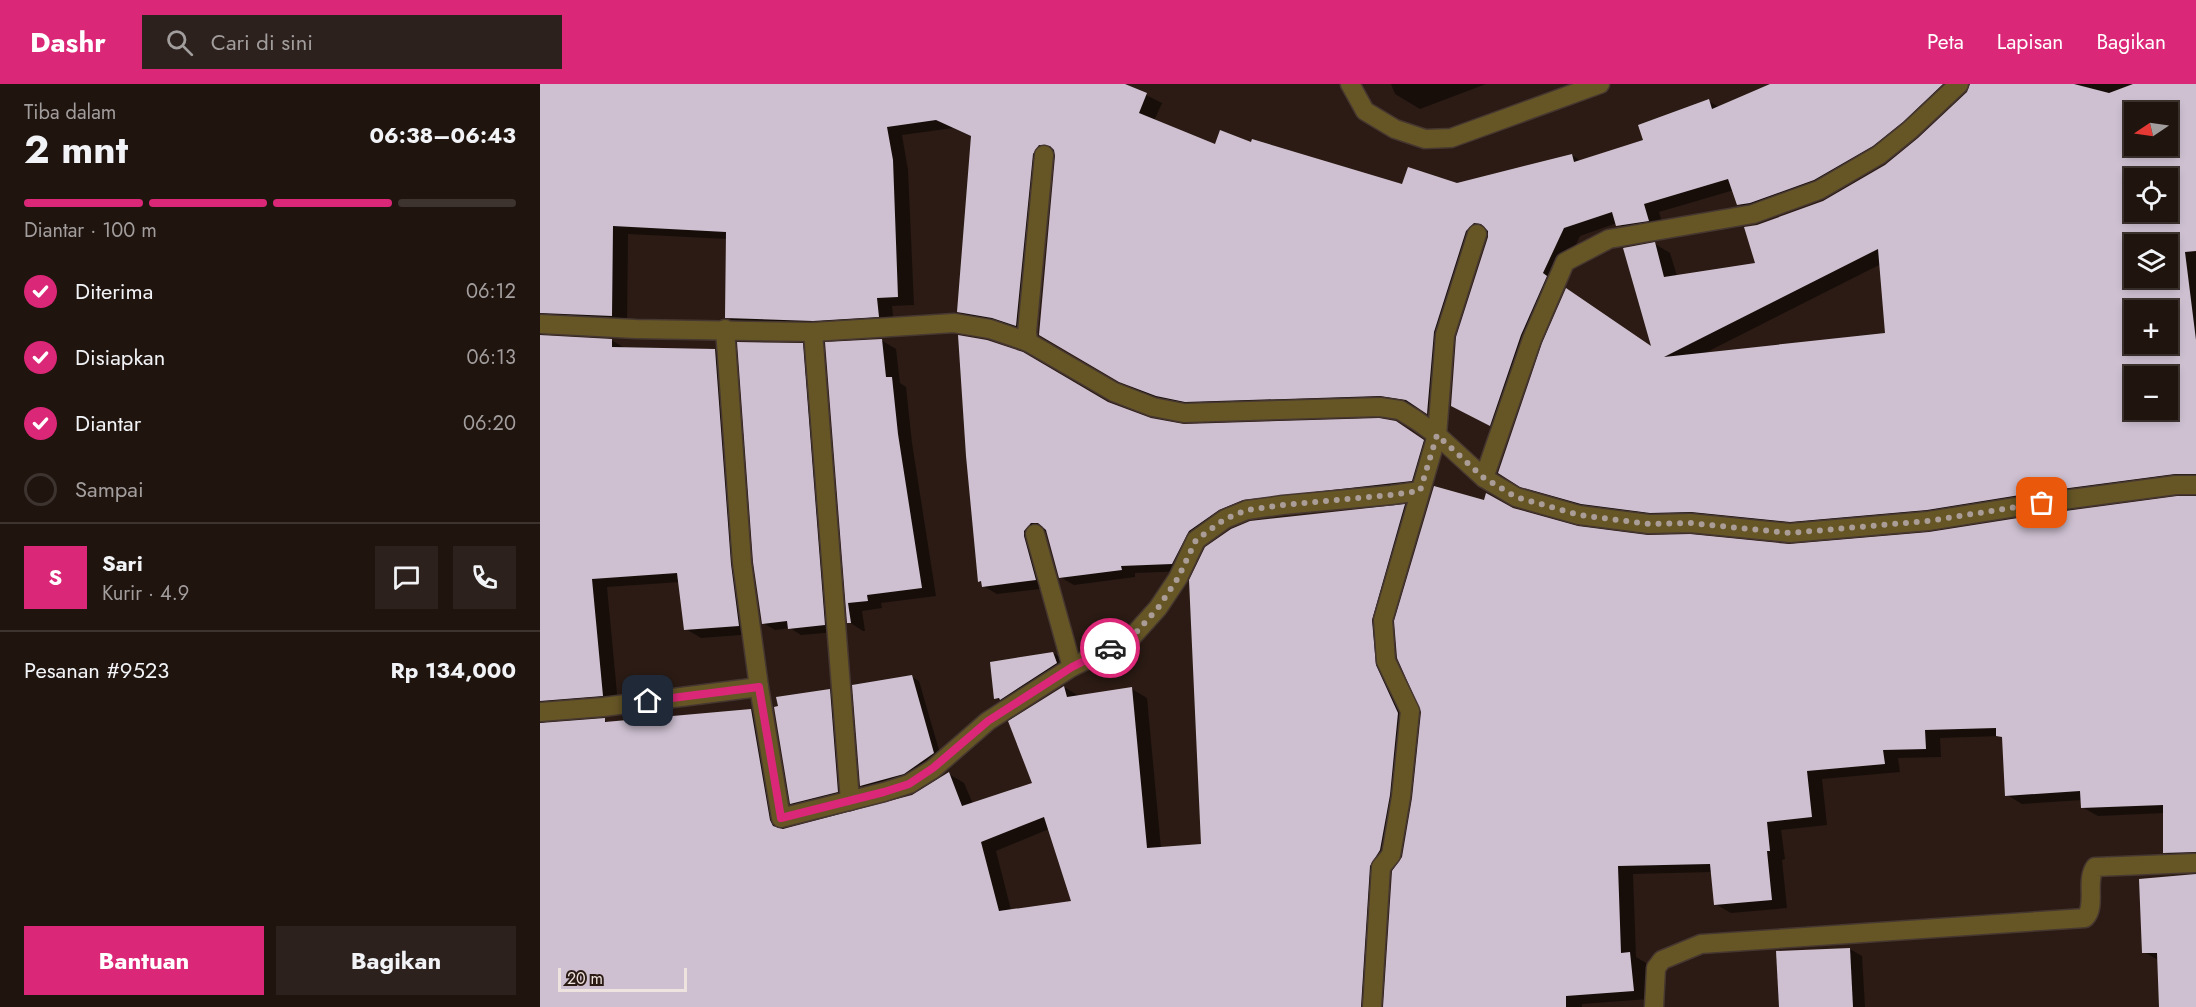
<!DOCTYPE html>
<html lang="id">
<meta charset="utf-8">
<style>
:root{--surface:#20140f;--page:#2d211d;--text:#f1f3f6;--muted:#a29e9e;--line:#3d332f;--accent:#db2777}
body{margin:0;font-family:Jost,sans-serif;background:var(--page);color:var(--text);height:100vh;display:flex;flex-direction:column;font-size:22px;white-space:nowrap}
*{box-sizing:border-box;margin:0}
p{font-size:20px;color:var(--muted)}
.icon{flex:none;width:33px;height:33px;fill:none;stroke:currentColor;stroke-width:2;stroke-linecap:round;stroke-linejoin:round}
.map{position:relative;flex:1;overflow:hidden}
.details{display:flex;flex-direction:column;background:var(--surface);width:540px}
.details>*{flex:none}
.needle{width:39px;rotate:257deg}
.controls{position:absolute;left:1584px;top:18px;display:grid;gap:12px}
.controls a{display:grid;place-items:center;width:54px;height:54px;border-radius:0px;background:var(--surface);box-shadow:0 3px 9px #0003,0 0 0 2px var(--line);font-size:30px}
.scale{position:absolute;left:18px;bottom:15px;width:129px;box-sizing:border-box;padding-left:6px;border:3px solid #eee3de;border-top:0;font-size:16px;line-height:21px;white-space:nowrap;color:#eee3de;-webkit-text-stroke:4px #2b1b14;paint-order:stroke}
.pin{position:absolute;display:grid;place-items:center;width:51px;height:51px;color:#fff;margin:-26px;border-radius:12px;box-shadow:0 3px 9px #0006}
.courier{position:absolute;display:grid;place-items:center;width:60px;height:60px;margin:-30px;border:4px solid #db2777;border-radius:50%;background:#fff;color:#222;box-shadow:0 2px 8px #0007}
.overview em{font-style:normal;font-weight:700}
.overview div{display:flex;flex-direction:column-reverse}
.overview{display:flex;align-items:center;justify-content:space-between;height:102px;padding:0 24px}
h1{font-size:39px;font-weight:700;line-height:45px}
.bar{display:grid;grid-template-columns:repeat(4,1fr);gap:9px 6px;align-content:center;height:72px;padding:0 24px}
.bar i{height:8px;border-radius:4px;background:var(--line)}
.bar .selected{background:var(--accent)}
.bar p{grid-column:span 4}
.line{display:flex;align-items:center;gap:15px;padding:0 24px;border-top:2px solid var(--line)}
.line div{flex:1}
.round{display:grid;place-items:center;flex:none;width:63px;height:63px;border-radius:0px;background:var(--page)}
ol{padding:0 24px;list-style:none}
li{display:flex;align-items:center;gap:18px;height:66px}
li p{margin-inline-start:auto}
li .icon{padding:6px;border-radius:50%;background:var(--accent);color:#fff;stroke-width:4}
li:last-child{color:var(--muted)}
li i{width:33px;height:33px;border:3px solid var(--line);border-radius:50%}
.primary-button{display:flex;gap:12px;margin-top:auto;padding:12px 24px}
.primary-button a{flex:1;height:69px;border-radius:0px;background:var(--accent);color:#fff;font-size:24px;font-weight:700;line-height:69px;text-align:center}
.primary-button a+a{background:var(--page);color:var(--text)}
header{display:flex;align-items:center;gap:36px;box-sizing:border-box;height:84px;padding:0 30px;background:var(--accent);color:#fff}
header strong{font-size:28px}
nav{display:flex;gap:33px;margin-inline-start:auto;font-size:21px}
.search{width:420px;height:54px;background:var(--page);display:flex;align-items:center;gap:15px;box-sizing:border-box;padding:0 21px;border-radius:0px;color:var(--muted);font-size:22px}
main{display:flex;flex:1;min-height:0}
.map>svg:first-child{display:block}
.shadow{fill:#0007;fill-rule:evenodd}
.building{fill:#cec0d1;fill-rule:evenodd}
.lines{fill:none;stroke-linecap:round;stroke-linejoin:round}
.minor-casing{stroke:#463730;stroke-width:21}
.minor{stroke:#665626;stroke-width:18}
.done{stroke:#aa9d97;stroke-width:6;stroke-dasharray:0 10.8}
.route{stroke:#db2777;stroke-width:8}
</style>
<header>
<strong>Dashr</strong>
<div class="search"><svg class="icon" aria-label="search" viewBox="0 0 24 24"><circle cx="10" cy="10" r="6"/><path d="M15 15l6 6"/></svg>Cari di sini</div>
<nav><a>Peta</a><a>Lapisan</a><a>Bagikan</a></nav>
</header>
<main>
<section class="details">
<div class="overview"><div><h1>2 mnt</h1><p>Tiba dalam</p></div><em>06:38–06:43</em></div>
<div class="bar"><i class="selected"></i><i class="selected"></i><i class="selected"></i><i></i><p>Diantar · 100 m</p></div>
<ol>
<li><svg class="icon" aria-label="check" viewBox="0 0 24 24"><path d="M5 12l5 5 9-10"/></svg>Diterima<p>06:12</p></li>
<li><svg class="icon" aria-label="check" viewBox="0 0 24 24"><path d="M5 12l5 5 9-10"/></svg>Disiapkan<p>06:13</p></li>
<li><svg class="icon" aria-label="check" viewBox="0 0 24 24"><path d="M5 12l5 5 9-10"/></svg>Diantar<p>06:20</p></li>
<li><i></i>Sampai</li>
</ol>
<div class="line" style="height:108px"><b class="round" style="background:var(--accent);color:#fff">S</b><div><b>Sari</b><p>Kurir · 4.9</p></div><a class="round"><svg class="icon" aria-label="chat" viewBox="0 0 24 24"><path d="M4 5h16v11H9l-5 4z"/></svg></a><a class="round"><svg class="icon" aria-label="phone" viewBox="0 0 24 24"><path d="M5 4h4l2 5-3 2q2 4 5 5l2-3 5 2v4C11 20 4 13 5 4z"/></svg></a></div>
<div class="line" style="height:78px"><div>Pesanan #9523</div><b>Rp 134,000</b></div>
<div class="primary-button"><a>Bantuan</a><a>Bagikan</a></div>
</section>
<div class="map">
<svg width="1656" height="923" viewBox="0 0 1656 923">
<rect width="100%" height="100%" fill="#2b1b14"/>
<g class="shadow">
<path d="M0 0H584L622 19 614 37 676 62 712 60 863 101H917L1032 71 1041 77 1105 57 1168 17 1179 23 1234 0H1427L1378 46 1214 129 1198 120 1194 106 1119 128 1124 145 1093 150 1077 139 1040 152 1018 199 966 350 912 322 949 153 948 149 946 150 909 257 903 337 880 324 858 320H633L596 306 500 250 516 67 508 79 492 250 434 236 418 227 433 53 413 44 362 51 368 86 374 221 352 222 354 241 202 242 187 233V155L88 150 87 240 6 242 5 253 71 256 85 264 175 266 190 275 214 550 161 554 146 545 140 498 67 503 78 620 5 631V640L64 636 70 639 211 626 226 635 245 746 373 712 409 690 424 699 433 720 494 700 524 603 539 612 592 605 607 614 621 764 662 762 710 438 865 422 880 431 847 546 851 591 874 639 845 791 836 923H0ZM509 745 533 818 471 826 456 767Z"/>
<polygon points="851,0 946,0 880,25 855,10"/>
<path d="M1431 0H1656V398L1267 446 1058 428 998 411 959 388 1116 268 1115 160 1130 169 1137 192 1217 180V142L1283 118 1346 82 1379 55 1428 9ZM1594 28H1628V62H1594ZM1594 94H1628V128H1594ZM1594 160H1628V194H1594ZM1341 180 1347 250 1163 270ZM1594 226H1628V260H1594ZM1594 292H1628V326H1594Z"/>
<polygon points="341,256 356,265 360,299 366,303 372,359 396,512 341,519 342,524 322,527 325,547 323,547 309,538 287,260"/>
<polygon points="262,261 274,268 296,548 261,551 250,544 235,546 223,539"/>
<polygon points="568,319 610,336 644,342 870,347 897,365 886,404 717,423 663,455 646,487 595,489 595,493 534,501 520,493 507,446 498,455 509,504 457,510 443,502 443,498 440,497"/>
<polygon points="1656,414 1656,776 1640,777 1624,768 1625,729 1558,732 1542,723 1542,716 1482,720 1467,711 1464,655 1460,652 1400,654 1401,673 1358,674 1360,688 1282,695 1287,741 1241,746 1245,775 1242,776 1247,824 1191,829 1175,820 1172,788 1093,790 1096,873 1106,879 1109,915 1042,920 1042,923 845,923 864,773 972,425 1037,444 1108,453 1251,462 1390,450"/>
<polygon points="513,569 528,578 470,622 456,614"/>
<polygon points="372,593 379,597 401,673 372,693 328,705 322,702"/>
<polygon points="290,606 297,610 305,712 258,723 251,719"/>
<polygon points="1656,792 1656,923 1621,923 1618,876 1604,868"/>
<polygon points="1310,865 1322,872 1325,923 1240,923"/>
</g>
<g class="building">
<polygon points="0,0 585,0 607,9 599,29 675,60 680,46 711,58 712,55 862,100 868,83 917,99 1032,70 1034,78 1103,56 1098,41 1169,15 1172,25 1230,0 1403,0 1363,38 1333,62 1274,96 1210,119 1197,121 1188,95 1104,120 1109,137 1076,142 1072,128 1024,144 1003,189 1007,192 981,251 950,342 911,322 916,253 948,153 948,147 941,140 934,139 926,147 894,248 887,330 866,316 840,312 645,318 616,312 579,298 499,251 515,72 514,66 510,62 499,61 493,70 476,242 452,234 417,228 431,52 396,36 347,43 353,76 358,213 337,214 339,233 273,237 185,234 186,148 73,142 72,232 0,229"/>
<path d="M1430 0H1534L1569 9 1593 0H1656V167L1645 168 1656 256V390H1635L1499 408 1387 426 1250 438 1151 428 1110 429 1041 420 980 403 958 389 1002 259 1026 204 1111 262 1083 164 1115 158 1124 193 1215 179 1204 143 1217 141 1283 117 1345 81 1378 54 1427 8ZM1594 28H1628V62H1594ZM1594 94H1628V128H1594ZM1594 160H1628V194H1594ZM1338 165 1345 249 1124 273ZM1594 226H1628V260H1594ZM1594 292H1628V326H1594Z"/>
<polygon points="0,251 72,255 72,263 175,265 191,480 199,542 144,546 137,489 52,495 63,612 0,617"/>
<polygon points="418,251 447,256 483,268 568,318 611,334 644,340 839,334 856,337 884,356 872,397 703,416 679,426 649,447 632,480 581,482 582,486 519,494 506,446 498,439 491,439 484,447 484,452 496,496 442,503 441,497 438,498 426,372"/>
<polygon points="342,255 346,293 352,293 358,350 382,504 327,511 328,517 308,519 311,539 307,539 285,258"/>
<polygon points="197,258 263,259 285,541 248,545 247,537 222,540 213,478"/>
<polygon points="894,402 944,416 946,409 973,424 1038,442 1108,451 1150,450 1249,460 1389,448 1503,430 1637,412 1656,412 1656,768 1623,769 1623,721 1541,724 1540,707 1465,712 1462,653 1456,652 1456,644 1385,646 1386,665 1343,666 1345,680 1267,687 1272,733 1227,738 1230,767 1227,767 1232,816 1174,821 1170,780 1078,782 1081,869 1090,868 1094,907 1026,912 1026,923 843,923 852,787 862,773 872,714 881,628 857,574 854,537"/>
<path d="M865 420 832 536 836 581 858 629 850 711 840 766 830 782 821 923H0V639L65 634V638L211 625 230 736 233 742 243 745 372 711 409 688 422 722 492 699 468 637 524 602 527 613 592 603 607 764 661 760 649 496 665 463 691 445 710 437ZM504 733 531 817 459 827 441 758Z"/>
<polygon points="513,568 517,579 460,616 459,614 454,615 450,578"/>
<polygon points="372,591 394,669 364,690 320,702 312,601"/>
<polygon points="290,605 298,708 250,720 234,623 238,622 236,613"/>
<polygon points="1656,790 1656,923 1619,923 1617,869 1602,869 1599,795"/>
<polygon points="1310,864 1313,923 1239,923 1236,867"/>
</g>
<g class="lines">
<defs>
<g id="minor">
<polyline points="810,0 825,27 855,45 885,55 911,54 1060,0"/>
<polyline points="0,240 96,245 273,248 414,239 450,245 488,258 574,308 613,323 644,329 840,323 860,326 876,336 897,351 944,394 976,413 1039,431 1109,440 1150,439 1250,449 1388,437 1501,419 1636,401 1656,401"/>
<polyline points="185,245 202,479 219,603 241,734 344,708 369,700 393,685 448,637 532,583 591,554 618,524 638,494 656,456 685,435 707,426 743,421 851,411 880,407"/>
<polyline points="273,248 310,717"/>
<polyline points="488,258 487,248 504,71"/>
<polyline points="944,394 992,255 1025,178 1069,155 1213,130 1279,106 1339,71 1370,46 1419,0"/>
<polyline points="495,450 532,583"/>
<polyline points="0,628 63,623 219,603"/>
<polyline points="832,923 841,783 851,771 861,713 870,627 846,577 843,536 897,351 905,251 937,150"/>
<path d="M1114 923 1116 884 1122 876 1161 860 1545 834C1557 822 1545 797 1555 783L1656 779"/>
</g>
</defs>
<use href="#minor" class="minor-casing"/>
<use href="#minor" class="minor"/>
</g>
<g class="lines">
<polyline class="done" points="570,564 591,554 618,524 638,494 656,456 685,435 707,426 743,421 850,411 880,407 897,351 944,394 976,413 1039,431 1109,440 1150,439 1250,449 1388,437 1502,419"/>
<polyline class="route" points="108,617 219,603 241,734 344,708 369,700 393,684 448,637 532,583 570,564"/>
</g>
</svg>
<div class="controls">
<a><svg class="needle" viewBox="-14 -14 28 28"><path d="M0-13l5 13h-10z" fill="#e53935"/><path d="M0 13l5-13h-10z" fill="#a29e9e"/></svg></a>
<a><svg class="icon" aria-label="locate" viewBox="0 0 24 24"><circle cx="12" cy="12" r="6"/><path d="M12 2v4M12 18v4M2 12h4M18 12h4"/></svg></a>
<a><svg class="icon" aria-label="layers" viewBox="0 0 24 24"><path d="M12 4l9 5-9 5-9-5zM3 14l9 5 9-5"/></svg></a>
<a>+</a>
<a>−</a>
</div>
<div class="scale">20 m</div>
<div class="pin" style="left:1502px;top:419px;background:#ea580c"><svg class="icon" aria-label="bag" viewBox="0 0 24 24"><path d="M5 8h14l-1 12H6zM9 8a3 3 0 0 1 6 0"/></svg></div>
<div class="pin" style="left:108px;top:617px;background:#1f2937"><svg class="icon" aria-label="home" viewBox="0 0 24 24"><path d="M3 11l9-7 9 7M6 9v11h12V9"/></svg></div>
<div class="courier" style="left:570px;top:564px"><svg class="icon" aria-label="car" viewBox="0 0 24 24"><path d="M5 17H2v-5l4-1 3-4h7l3 4 3 1v5h-3M9 17h6M6 11h13"/><circle cx="7" cy="17" r="2"/><circle cx="17" cy="17" r="2"/></svg></div>
</div>
</main>
